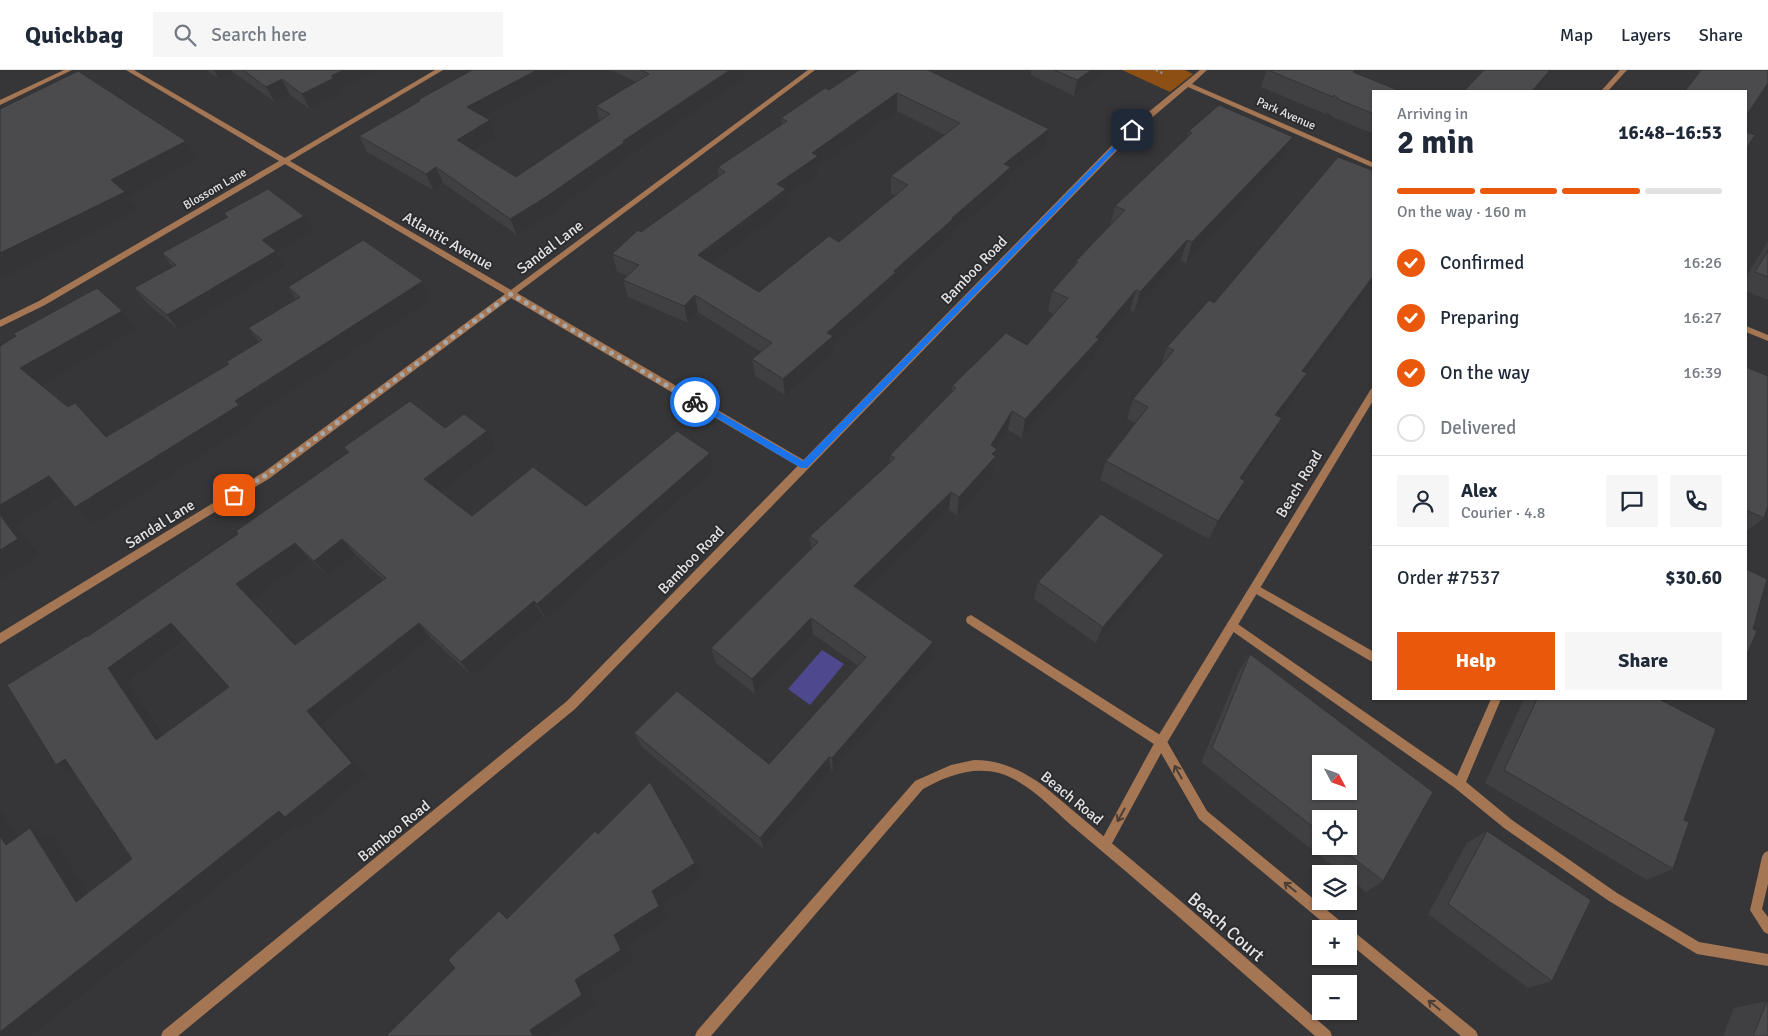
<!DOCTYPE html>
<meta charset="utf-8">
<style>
:root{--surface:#fff;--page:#f6f6f7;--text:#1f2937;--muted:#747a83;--line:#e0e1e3;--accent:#ea580c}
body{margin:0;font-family:Signika,sans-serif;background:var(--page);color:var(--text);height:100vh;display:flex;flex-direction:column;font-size:19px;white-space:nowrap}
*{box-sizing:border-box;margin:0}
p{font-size:16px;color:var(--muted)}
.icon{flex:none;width:28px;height:28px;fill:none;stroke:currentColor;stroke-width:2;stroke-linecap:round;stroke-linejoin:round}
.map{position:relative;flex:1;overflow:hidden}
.side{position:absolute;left:1372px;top:20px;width:375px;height:610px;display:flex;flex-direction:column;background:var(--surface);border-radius:0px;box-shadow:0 1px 4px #0004}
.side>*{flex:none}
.needle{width:32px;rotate:131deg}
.tools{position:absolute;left:1312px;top:685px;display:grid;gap:10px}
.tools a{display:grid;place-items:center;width:45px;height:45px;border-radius:0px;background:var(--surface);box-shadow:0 1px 4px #0004;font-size:25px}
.pin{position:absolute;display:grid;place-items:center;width:42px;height:42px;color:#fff;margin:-21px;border-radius:10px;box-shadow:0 2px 8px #0006}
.courier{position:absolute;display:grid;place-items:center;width:50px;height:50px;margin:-25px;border:4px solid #1a73e8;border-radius:50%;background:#fff;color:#222;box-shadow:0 1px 6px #0007}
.headline em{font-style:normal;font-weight:700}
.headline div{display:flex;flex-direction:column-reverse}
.headline{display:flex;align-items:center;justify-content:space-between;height:85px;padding:0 25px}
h1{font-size:32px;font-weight:700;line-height:38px}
.bar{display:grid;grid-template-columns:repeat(4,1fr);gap:8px 5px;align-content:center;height:60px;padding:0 25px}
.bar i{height:6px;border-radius:4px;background:var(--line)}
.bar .active{background:var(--accent)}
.bar p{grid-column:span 4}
.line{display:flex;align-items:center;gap:12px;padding:0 25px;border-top:1px solid var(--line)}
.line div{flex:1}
.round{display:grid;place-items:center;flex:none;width:52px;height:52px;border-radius:0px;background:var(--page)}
ol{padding:0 25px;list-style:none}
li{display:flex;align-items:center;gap:15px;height:55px}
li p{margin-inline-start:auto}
li .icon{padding:5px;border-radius:50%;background:var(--accent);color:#fff;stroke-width:4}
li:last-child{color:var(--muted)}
li i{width:28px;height:28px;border:2px solid var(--line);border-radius:50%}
.cta{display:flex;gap:10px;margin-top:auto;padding:10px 25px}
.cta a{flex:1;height:58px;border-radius:0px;background:var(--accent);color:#fff;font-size:20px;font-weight:700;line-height:58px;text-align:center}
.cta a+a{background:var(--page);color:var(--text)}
header{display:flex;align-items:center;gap:30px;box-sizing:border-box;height:70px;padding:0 25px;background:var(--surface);border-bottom:1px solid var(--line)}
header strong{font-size:24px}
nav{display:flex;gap:28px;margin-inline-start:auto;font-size:18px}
.search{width:350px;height:45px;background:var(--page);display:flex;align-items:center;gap:12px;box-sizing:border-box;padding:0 18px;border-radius:0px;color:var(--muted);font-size:19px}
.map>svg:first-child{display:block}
.green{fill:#8e4f12}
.water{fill:#4e488e}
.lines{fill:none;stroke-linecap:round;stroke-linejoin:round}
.path{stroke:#909092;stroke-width:2.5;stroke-dasharray:2 3;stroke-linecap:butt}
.service{fill:#a57653;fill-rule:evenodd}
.minor{fill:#a57653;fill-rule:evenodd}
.tertiary{fill:#a57653;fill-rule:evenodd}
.wall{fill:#404043;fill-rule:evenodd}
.shaded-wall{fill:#343437}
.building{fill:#4b4b4e;stroke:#343437;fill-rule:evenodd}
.oneway{stroke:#4a3e38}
.route{fill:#1a73e8}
.done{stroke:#a6a7a9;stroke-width:5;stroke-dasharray:0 9}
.labels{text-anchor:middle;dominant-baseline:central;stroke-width:4;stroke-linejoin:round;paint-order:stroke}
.far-street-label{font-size:12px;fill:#e3e4e5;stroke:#2c2c2f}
.street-label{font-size:15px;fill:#e3e4e5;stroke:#2c2c2f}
.near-street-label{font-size:18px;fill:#e3e4e5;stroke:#2c2c2f}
</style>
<header>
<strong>Quickbag</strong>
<div class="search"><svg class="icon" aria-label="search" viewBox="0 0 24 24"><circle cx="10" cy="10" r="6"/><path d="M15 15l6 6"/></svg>Search here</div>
<nav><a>Map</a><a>Layers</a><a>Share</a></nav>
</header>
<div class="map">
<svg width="1768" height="966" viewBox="0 0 1768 966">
<rect width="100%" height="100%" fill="#363639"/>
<polygon class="green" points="1122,0 1185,0 1193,4 1170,22"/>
<polygon class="water" points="822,580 844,594 810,635 788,619"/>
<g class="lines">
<polyline class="path" points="1156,0 1164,4"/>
<g class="service">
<polygon points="1255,514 1374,582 1374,593 1251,521 1250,518 1251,515"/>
<polygon points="971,545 1165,668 1207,741 1345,855 1347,859 1331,859 1199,749 1157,676 967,553 966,550 967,547"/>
<polygon points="1232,550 1457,706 1491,629 1501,629 1466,712 1512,750 1617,823 1699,872 1768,884 1768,896 1697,884 1609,831 1504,758 1455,718 1228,558 1227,555 1228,552"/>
<polygon points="1349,859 1353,861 1476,961 1478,966 1461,966 1349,873"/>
</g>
<g class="minor">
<polygon points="64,0 72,0 0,35 0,30"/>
<polygon points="126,0 134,0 285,88 435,0 443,0 290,91 511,220 808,0 815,0 517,223 807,392 809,395 807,398 801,398 511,228 270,408 0,574 0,563 264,402 505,224 285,94 45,235 0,257 0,250 39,231 279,91"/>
<polygon points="1620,0 1627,0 1608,21 1601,21"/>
<polygon points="1374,318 1374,329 1165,676 1109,779 1105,781 1101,779 1099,775 1101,771 1157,668 1371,319"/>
<polygon points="1768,781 1768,814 1762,839 1768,847 1768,864 1764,862 1750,840 1762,787 1764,783"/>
</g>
<g class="tertiary">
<polygon points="1200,0 1207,0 1192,14 1374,93 1374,98 1188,17 1135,62 575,639 178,966 161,966 163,961 567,631 1129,58"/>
<polygon points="1746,256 1768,265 1768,271 1746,262"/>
<path d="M974 690C1002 690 1023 701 1045 717L1183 833 1330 961 1332 966H1315C1236 897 1158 828 1078 761 1055 742 1028 711 999 703 972 696 946 706 923 719L711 966H695L697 961 915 711 951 695Z"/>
</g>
</g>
<g class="wall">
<polygon points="206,0 380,0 340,20 342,23 310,39 290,25 275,32 233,2 219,9"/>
<polygon points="472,0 571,0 485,47 490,50 496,67 474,80 516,107 600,51 596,36 636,12 611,0 744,0 745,8 629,86 629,88 552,143 517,165 443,113 433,120 367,82 359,66 419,31 418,30"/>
<path d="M859 0 1049 59 1046 77 1010 105 1009 115 952 163V166L896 217V220L833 275 834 283 785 325 755 306 752 289 761 282 698 242 688 253 628 227 623 210 627 206 617 201 612 184 641 162 719 106 718 97 782 55 781 48 829 20ZM897 41 945 65 891 106V124L895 126 839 172 759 222 713 194 788 137 787 126 819 103 818 97Z"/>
<polygon points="1031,0 1108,0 1074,26 1031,5"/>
<polygon points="1267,0 1365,0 1360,5 1374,21 1374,64 1333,47 1327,42 1326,44 1261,17"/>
<polygon points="1189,61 1285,87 1186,193 1181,190 1134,242 1130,240 1096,280 1094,288 1022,368 1008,360 997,379 993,405 957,445 949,440 864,524 932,588 833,701 831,700 764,779 642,677 634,663 769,694 858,596 813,564 755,624 716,593 711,578 811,479 810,466 890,393 890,385 952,323 952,316 1027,275 1054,244 1048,241 1052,221 1075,195 1076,191 1110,155 1115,136 1187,67"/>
<polygon points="1374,101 1374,211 1305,302 1307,303 1297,323 1279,347 1272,368 1243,409 1236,429 1209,469 1100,410 1106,391 1135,353 1127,349 1133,329 1161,295 1167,277 1214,233"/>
<polygon points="224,143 313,161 276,182 285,196 179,260 147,233 134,218 173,197 162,183 227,147"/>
<polygon points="1768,171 1768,230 1746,221 1746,207"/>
<polygon points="423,211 432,230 250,348 254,352 95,454 75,437 65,426 16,455 40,485 0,510 16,266 122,241 138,259 40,315 68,337 75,333 94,351 107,366 228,294 226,292 259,272 248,258 296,230 288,217"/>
<polygon points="1746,297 1764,448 1746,461"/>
<path d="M445 358 487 361 496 378 440 421 472 446 586 436 710 383 714 400 546 549 543 546 472 606 431 568 322 654 367 705 302 758 295 754 0 966V739L19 766 30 758 55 769 89 823 132 789 75 705 56 695 86 566 87 567 238 464 348 383 344 377ZM356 485 383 510 296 575 252 530 309 488 328 506ZM187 570 229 617 164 664 128 612Z"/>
<polygon points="1374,469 1374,480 1369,478"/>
<polygon points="1156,503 1096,573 1034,529 1038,512"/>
<path d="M1250 584 1383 811 1366 822 1349 808V804H1343L1201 692 1239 601ZM1321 749 1349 776H1321Z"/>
<polygon points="1524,629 1659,629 1684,750 1673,799 1647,810 1485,713"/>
<polygon points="1487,761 1552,911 1528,918 1428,844 1467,773"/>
<polygon points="1767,931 1768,966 1723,966 1734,938"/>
</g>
<g class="shaded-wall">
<polygon points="214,0 232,0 233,2 219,9"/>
<polygon points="343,0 380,0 340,20 342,23 310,39 302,24 331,6"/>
<polygon points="537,0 571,0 474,53 467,37"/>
<polygon points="730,0 744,0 745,8 629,86 629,88 552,143 517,165 510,149 623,71"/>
<polygon points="1091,0 1108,0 1074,26 1077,10"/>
<polygon points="1355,0 1365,0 1345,19 1353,2"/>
<polygon points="1550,0 1554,0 1536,21 1532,21"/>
<polygon points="282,9 290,25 275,32 266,17"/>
<polygon points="897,23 897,41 818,97 819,103 787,126 788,137 702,202 698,185 812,83"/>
<polygon points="490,50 496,67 464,86 457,70"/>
<polygon points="1049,59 1046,77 1010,105 1009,115 952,163 952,166 896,217 896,220 833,275 834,283 785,325 783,309 827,263 952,148 1004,94"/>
<polygon points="1293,67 1285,87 1186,193 1192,172"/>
<polygon points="186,71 198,89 128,126 138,140 0,209 0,183 111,110"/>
<polygon points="436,97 443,113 433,120 426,104"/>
<polygon points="304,146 313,161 276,182 285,196 179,260 167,245 262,170"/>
<polygon points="1187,170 1181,190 1134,242 1140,222"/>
<polygon points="1374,205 1374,211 1292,321 1302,301"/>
<polygon points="423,211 432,230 250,348 254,352 95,454 75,437 235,331"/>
<polygon points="1136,220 1130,240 1096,280 1094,288 1022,368 1025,349"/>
<polygon points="695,225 698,242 688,253 684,236"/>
<polygon points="122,241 138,259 39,316 20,298"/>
<polygon points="1307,303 1297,323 1266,365 1275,345"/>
<polygon points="75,333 94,351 124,384 106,367"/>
<polygon points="1012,341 1008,360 997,379 993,405 957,445 959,427"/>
<polygon points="1282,348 1272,368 1230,427 1240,408"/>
<polygon points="487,361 496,378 435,426 424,409"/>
<polygon points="710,383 714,400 546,549 537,534"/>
<polygon points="49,406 69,423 16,455 40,485 0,510 0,435"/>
<polygon points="1245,411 1236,429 1209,469 1218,451"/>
<polygon points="951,422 949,440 855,533 854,516"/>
<polygon points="342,469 356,485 328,506 314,491"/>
<polygon points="295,473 309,488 252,530 310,589 295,575 236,514"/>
<polygon points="1164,485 1156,503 1096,573 1103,557"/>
<polygon points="534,531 543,546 472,606 461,592"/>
<polygon points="811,548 813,564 755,624 752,609"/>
<polygon points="171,553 190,567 128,612 176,682 156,670 108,598"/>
<polygon points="419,553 431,568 322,654 367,705 302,758 295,754 30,966 0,966 0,962 307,641"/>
<polygon points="933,572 932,588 833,701 832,688"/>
<polygon points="829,687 831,700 764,779 760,768"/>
<polygon points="65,689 79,707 56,695"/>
<polygon points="660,729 703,807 662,834 669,848 626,876 633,891 589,919 596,934 548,966 533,966 530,960 575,910 652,821"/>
<polygon points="0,739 32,785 6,775 0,766"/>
<polygon points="30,758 55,769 100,841 76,832"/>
</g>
<g class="building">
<polygon points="243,0 343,0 331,6 334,8 302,24 282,9 266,17"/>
<polygon points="472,0 537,0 467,37 490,50 457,70 516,107 610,44 596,36 649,4 640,0 730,0 623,71 625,72 546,127 510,149 436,97 426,104 359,66 420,31 418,30"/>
<path d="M859 0H928L1049 59 1004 94 1011 97 952 148 953 149 894 201 896 202 827 263 833 266 783 309 752 289 772 273 695 225 684 236 623 210 639 195 612 184 638 160 641 162 725 102 718 97 787 51 781 48 825 18 829 20ZM897 23 960 53 891 106 908 115 839 172 829 166 759 222 698 185 786 119 777 114 818 86 812 83Z"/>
<polygon points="1054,0 1091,0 1077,10"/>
<polygon points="1268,0 1355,0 1353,2 1400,21 1374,21 1374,44 1340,30 1334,25 1333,27"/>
<polygon points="1484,0 1550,0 1532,21 1464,21"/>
<polygon points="1701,0 1768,0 1768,13 1746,46 1746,21 1685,21"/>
<polygon points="78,1 186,71 111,110 125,122 0,183 0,39"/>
<polygon points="1219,35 1293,67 1192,172 1187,170 1140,222 1136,220 1096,267 1099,269 1025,349 1012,341 991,375 997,379 992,384 996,386 959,427 951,422 854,516 933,572 832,688 829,687 760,768 634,663 677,621 769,694 866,587 811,548 752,609 711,578 818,472 810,466 895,388 890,385 956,318 952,316 1006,263 1027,275 1068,228 1052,221 1078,192 1076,191 1125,140 1115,136 1192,63 1189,61"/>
<polygon points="1746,62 1755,65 1746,79"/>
<polygon points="1338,87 1374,101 1374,205 1302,301 1307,303 1275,345 1282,348 1240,408 1245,411 1218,451 1106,391 1148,337 1133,329 1174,280 1167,277 1209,230 1214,233"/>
<polygon points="268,119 304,146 262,170 276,181 167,245 134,218 176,195 162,183 228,147 224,143"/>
<polygon points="363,170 423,211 235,331 239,335 75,437 49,406 0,435 0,276 16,266 13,264 97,218 122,241 20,298 68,337 75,333 106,367 229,294 226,292 262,270 248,258 300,227 288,217"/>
<polygon points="1768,180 1768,207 1755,202"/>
<polygon points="1746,297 1768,306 1768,436 1764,448 1746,440"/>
<path d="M410 331 445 358 464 344 487 361 424 409 472 446 533 397 586 436 677 361 710 383 537 534 534 531 461 592 419 553 307 641 352 693 285 747 279 741 0 962V766L6 775 30 758 76 832 132 789 65 689 56 695 7 615 86 566 87 567 238 464 236 461 349 382 344 377ZM342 469 386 508 295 575 236 514 295 473 314 491ZM171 553 229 617 156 670 108 598Z"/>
<polygon points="1101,444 1164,485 1103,557 1038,512"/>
<polygon points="0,445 18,469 0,480"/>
<polygon points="1746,499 1767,509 1753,559 1757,561 1746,587"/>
<path d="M1250 584 1433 722 1383 811 1338 776H1349V749H1321V763L1212 678ZM1321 694H1349V721H1321Z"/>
<polygon points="1537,629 1659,629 1716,659 1684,750 1689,752 1673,799 1504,700"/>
<polygon points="650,712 695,793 652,821 659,836 614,865 621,880 575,910 582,925 530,960 533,966 386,966 455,898 448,890 499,841 507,849 595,761 598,764"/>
<polygon points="1487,761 1591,830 1552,911 1448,834"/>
<polygon points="1767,931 1768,932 1768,966 1753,966"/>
</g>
<defs><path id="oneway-shaft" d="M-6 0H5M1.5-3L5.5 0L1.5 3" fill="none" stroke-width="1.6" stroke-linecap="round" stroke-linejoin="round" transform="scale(1.25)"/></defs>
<g class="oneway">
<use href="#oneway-shaft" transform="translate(1178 702) rotate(-119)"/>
<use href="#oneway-shaft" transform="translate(1121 745) rotate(119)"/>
<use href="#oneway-shaft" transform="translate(1290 817) rotate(-141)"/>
<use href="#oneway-shaft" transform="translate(1434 935) rotate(-141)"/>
</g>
<polygon class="route" points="1130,59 1135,60 807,398 801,398 693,334 693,330 698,330 803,391"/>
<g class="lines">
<polyline class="done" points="234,425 268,404 511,224 695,332"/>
</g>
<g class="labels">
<g class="far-street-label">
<text transform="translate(1286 44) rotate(24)">Park Avenue</text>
<text transform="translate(215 119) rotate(-30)">Blossom Lane</text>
</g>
<g class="street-label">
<text transform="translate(448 171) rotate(30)">Atlantic Avenue</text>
<text transform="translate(550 177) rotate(-37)">Sandal Lane</text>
<text transform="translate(974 200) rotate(-46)">Bamboo Road</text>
<text transform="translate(1299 414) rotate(-59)">Beach Road</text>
<text transform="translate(160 454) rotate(-32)">Sandal Lane</text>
<text transform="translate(691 490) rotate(-46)">Bamboo Road</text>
<text transform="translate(1072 728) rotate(39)">Beach Road</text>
<text transform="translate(394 761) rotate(-39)">Bamboo Road</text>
</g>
<g class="near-street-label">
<text transform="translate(1226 857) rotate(41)">Beach Court</text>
</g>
</g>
</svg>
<div class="tools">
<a><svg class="needle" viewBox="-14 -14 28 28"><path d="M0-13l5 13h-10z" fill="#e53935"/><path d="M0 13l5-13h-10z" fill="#747a83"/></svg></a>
<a><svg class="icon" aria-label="locate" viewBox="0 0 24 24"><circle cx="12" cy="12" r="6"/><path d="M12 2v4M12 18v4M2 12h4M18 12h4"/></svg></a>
<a><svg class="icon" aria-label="layers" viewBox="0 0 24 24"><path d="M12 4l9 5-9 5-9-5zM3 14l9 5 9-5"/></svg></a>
<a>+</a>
<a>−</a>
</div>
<div class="pin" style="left:234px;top:425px;background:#ea580c"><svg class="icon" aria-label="bag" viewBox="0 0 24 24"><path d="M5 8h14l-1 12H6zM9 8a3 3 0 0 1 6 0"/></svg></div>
<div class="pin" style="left:1132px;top:60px;background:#1f2937"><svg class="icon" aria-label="home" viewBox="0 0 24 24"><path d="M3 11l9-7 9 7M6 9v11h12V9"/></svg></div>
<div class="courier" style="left:695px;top:332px"><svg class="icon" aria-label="bike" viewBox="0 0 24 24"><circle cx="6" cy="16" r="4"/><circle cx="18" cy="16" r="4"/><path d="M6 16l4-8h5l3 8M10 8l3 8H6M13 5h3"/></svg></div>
<section class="side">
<div class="headline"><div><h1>2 min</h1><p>Arriving in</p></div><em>16:48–16:53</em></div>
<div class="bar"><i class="active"></i><i class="active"></i><i class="active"></i><i></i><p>On the way · 160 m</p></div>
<ol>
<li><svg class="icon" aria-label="check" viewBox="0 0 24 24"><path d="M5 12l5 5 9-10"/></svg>Confirmed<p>16:26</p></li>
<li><svg class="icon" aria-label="check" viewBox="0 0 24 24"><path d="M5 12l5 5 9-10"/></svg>Preparing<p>16:27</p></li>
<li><svg class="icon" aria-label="check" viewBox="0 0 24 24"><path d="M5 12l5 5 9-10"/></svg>On the way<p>16:39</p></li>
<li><i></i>Delivered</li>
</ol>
<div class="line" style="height:90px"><a class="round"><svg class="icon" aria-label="person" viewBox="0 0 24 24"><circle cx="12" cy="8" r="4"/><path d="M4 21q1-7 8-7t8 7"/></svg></a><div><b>Alex</b><p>Courier · 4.8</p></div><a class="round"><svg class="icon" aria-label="chat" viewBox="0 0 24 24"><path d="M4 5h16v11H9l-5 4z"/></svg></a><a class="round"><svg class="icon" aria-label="phone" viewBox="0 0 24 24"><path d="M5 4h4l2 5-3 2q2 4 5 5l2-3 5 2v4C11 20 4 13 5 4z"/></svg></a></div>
<div class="line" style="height:65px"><div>Order #7537</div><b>$30.60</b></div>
<div class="cta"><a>Help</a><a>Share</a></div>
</section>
</div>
